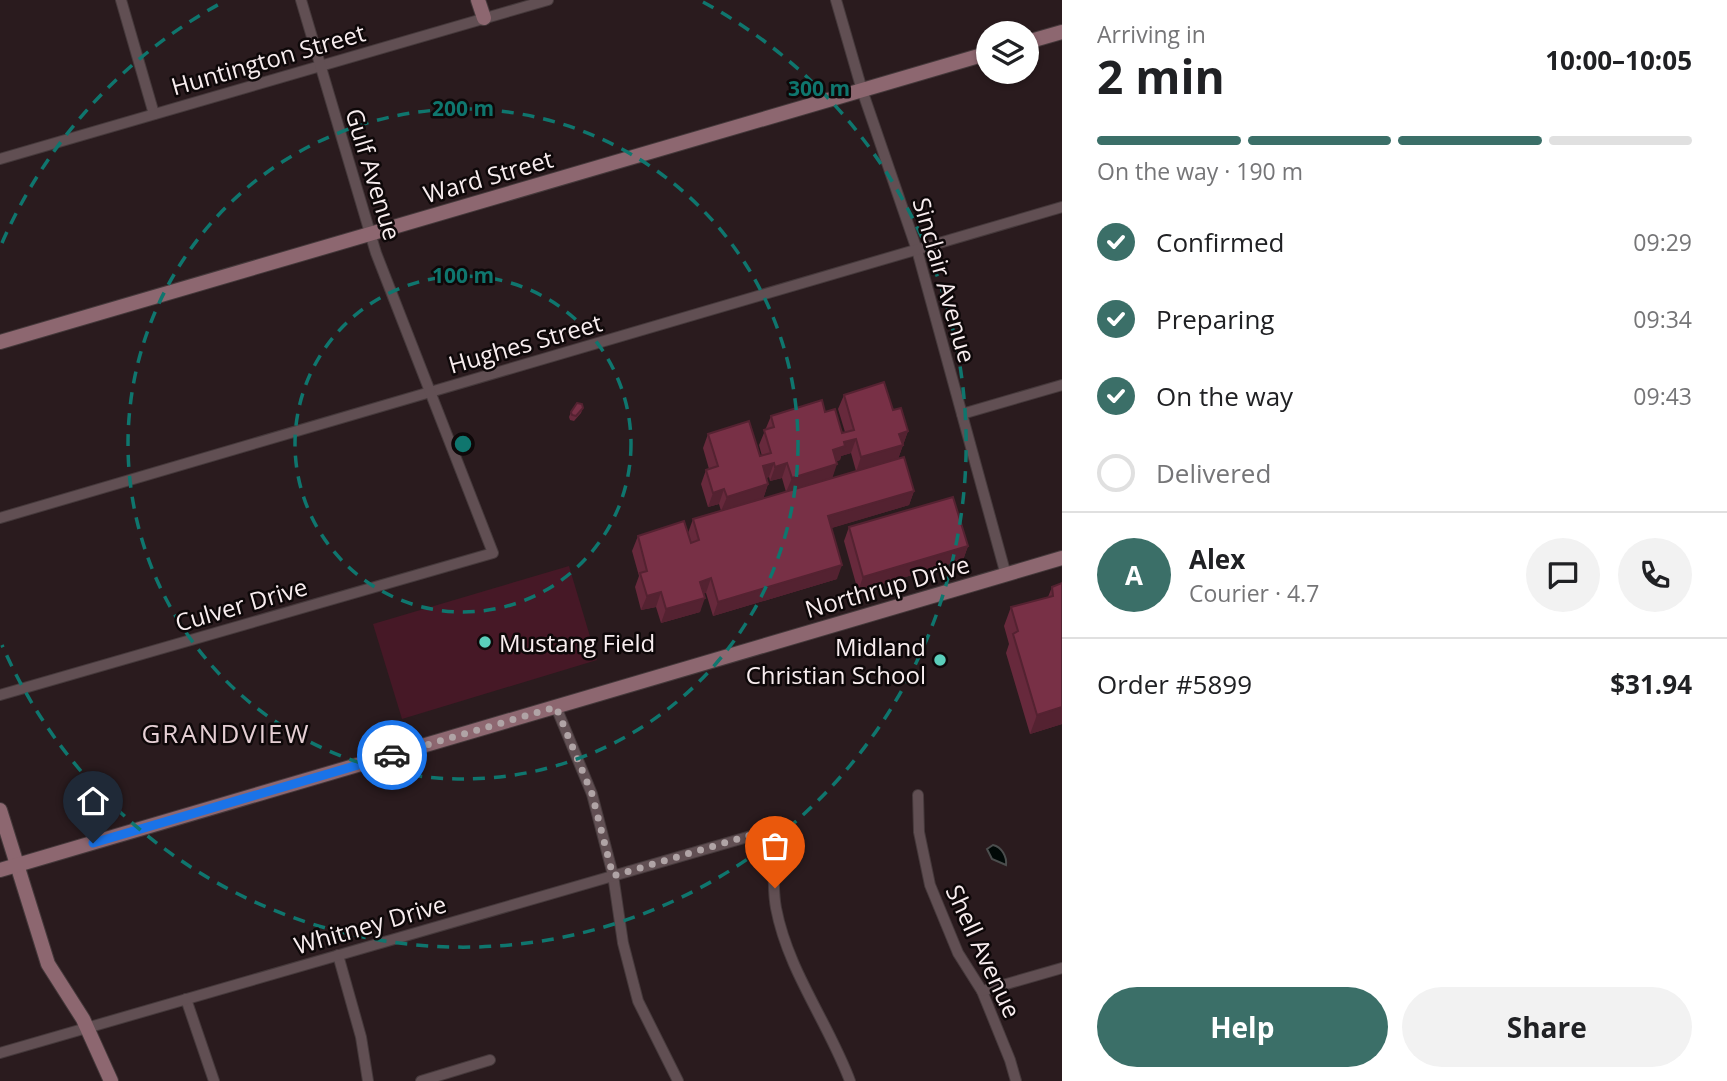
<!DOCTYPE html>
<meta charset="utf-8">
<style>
:root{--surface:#fff;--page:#f2f2f2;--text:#202124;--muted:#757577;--line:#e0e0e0;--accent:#3b6f68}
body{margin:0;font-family:"Open Sans",sans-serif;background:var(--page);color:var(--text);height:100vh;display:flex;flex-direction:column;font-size:26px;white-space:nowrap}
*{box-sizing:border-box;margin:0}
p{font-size:23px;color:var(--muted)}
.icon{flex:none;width:38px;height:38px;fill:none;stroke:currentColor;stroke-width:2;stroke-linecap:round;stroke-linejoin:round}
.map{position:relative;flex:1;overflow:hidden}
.drawer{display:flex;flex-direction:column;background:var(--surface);width:665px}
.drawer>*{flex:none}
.fabs{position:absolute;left:976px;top:21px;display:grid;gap:14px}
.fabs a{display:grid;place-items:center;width:63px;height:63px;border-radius:50%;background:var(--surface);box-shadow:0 2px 5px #0004;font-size:35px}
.pin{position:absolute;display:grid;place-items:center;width:60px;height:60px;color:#fff;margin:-72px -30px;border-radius:50% 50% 50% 0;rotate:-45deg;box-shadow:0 0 7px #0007}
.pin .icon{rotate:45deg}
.courier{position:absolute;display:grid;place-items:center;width:70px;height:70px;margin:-35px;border:5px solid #1a73e8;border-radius:50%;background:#fff;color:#222;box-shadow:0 2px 9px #0007}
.overview em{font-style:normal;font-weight:700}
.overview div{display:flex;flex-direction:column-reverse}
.overview{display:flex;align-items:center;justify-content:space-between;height:119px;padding:0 35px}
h1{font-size:46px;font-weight:700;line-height:52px}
.bar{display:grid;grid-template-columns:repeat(4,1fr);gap:10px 7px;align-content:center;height:84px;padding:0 35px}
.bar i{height:9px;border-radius:5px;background:var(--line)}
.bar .current{background:var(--accent)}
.bar p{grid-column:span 4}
.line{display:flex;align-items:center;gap:18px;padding:0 35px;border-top:2px solid var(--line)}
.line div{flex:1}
.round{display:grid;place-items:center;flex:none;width:74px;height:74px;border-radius:37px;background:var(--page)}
ol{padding:0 35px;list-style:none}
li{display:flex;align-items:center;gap:21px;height:77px}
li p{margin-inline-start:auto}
li .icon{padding:7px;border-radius:50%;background:var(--accent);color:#fff;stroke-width:4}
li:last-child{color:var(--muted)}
li i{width:38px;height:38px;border:4px solid var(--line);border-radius:50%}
.cta{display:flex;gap:14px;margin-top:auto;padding:14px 35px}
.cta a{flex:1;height:80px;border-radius:42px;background:var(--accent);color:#fff;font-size:28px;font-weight:700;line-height:80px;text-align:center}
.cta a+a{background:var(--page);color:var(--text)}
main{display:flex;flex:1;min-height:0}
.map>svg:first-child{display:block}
.green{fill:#461826}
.water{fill:#010907;stroke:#4b4d4d;stroke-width:2}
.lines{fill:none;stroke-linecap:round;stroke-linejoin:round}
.street-casing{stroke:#45393b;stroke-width:12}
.secondary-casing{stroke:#45393b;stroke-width:16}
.street{stroke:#614f53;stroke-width:10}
.secondary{stroke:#8d6770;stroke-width:14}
.wall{fill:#67293c;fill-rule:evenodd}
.shaded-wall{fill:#542231}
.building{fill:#783046;stroke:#542231;stroke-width:2}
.done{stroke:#b0a4a6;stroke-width:7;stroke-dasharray:0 12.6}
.route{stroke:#1a73e8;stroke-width:9}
.ring{fill:none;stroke:#0f766e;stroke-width:3.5;stroke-dasharray:12 9}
.poi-dot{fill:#5bcebb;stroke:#0e0809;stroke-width:2.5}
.labels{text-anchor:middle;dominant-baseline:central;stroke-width:5;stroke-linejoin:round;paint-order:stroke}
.street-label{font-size:24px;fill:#f8edef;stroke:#0e0809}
.poi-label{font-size:24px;fill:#f8edef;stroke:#0e0809;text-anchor:start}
.neighbourhood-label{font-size:26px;letter-spacing:2px;fill:#e5cfd4;stroke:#0e0809}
.centre{fill:#0f766e;stroke:#0e0809;stroke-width:3.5}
.ring-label{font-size:21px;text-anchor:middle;font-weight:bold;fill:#0f766e;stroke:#0e0809;stroke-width:5;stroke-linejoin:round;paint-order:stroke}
</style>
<main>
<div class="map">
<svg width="1062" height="1081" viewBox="0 0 1062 1081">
<rect width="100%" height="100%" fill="#2a1b1e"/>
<polygon class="green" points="569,566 597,660 402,719 373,624"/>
<path class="water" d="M993 845C1002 847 1007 857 1006 865L992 859 987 849Z"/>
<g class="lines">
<defs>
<g id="street">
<polyline points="121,0 154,114"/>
<polyline points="836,0 862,90 917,250 1006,575"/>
<polyline points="0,159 548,0"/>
<polyline points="962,414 1062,385"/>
<polyline points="0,518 1062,207"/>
<polyline points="0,695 493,553 376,253 301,0"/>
<polyline points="556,707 592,794 613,875 623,943 638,1001 678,1081"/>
<polyline points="918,795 919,832 930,885 958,953 982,991 1010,1060 1016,1081"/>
<polyline points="338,955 361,1037 368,1081"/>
<polyline points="982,991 1062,968"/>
<polyline points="186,999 214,1081"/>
<path d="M0 1053 751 836C782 858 770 876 776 908 788 971 828 1022 850 1081"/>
<polyline points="421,1081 490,1060"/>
</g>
<g id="secondary">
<polyline points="478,0 484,18"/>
<polyline points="1027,42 1062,32"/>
<polyline points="0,342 989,53"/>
<polyline points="0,810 48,964 83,1019 111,1081"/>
<polyline points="0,870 1062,558"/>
</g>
</defs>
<use href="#street" class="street-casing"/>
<use href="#secondary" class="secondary-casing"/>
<use href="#street" class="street"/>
<use href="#secondary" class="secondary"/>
</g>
<g class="wall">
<path d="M844 395 893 410 908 431 898 459 914 491 909 505 831 528 837 579 713 616 706 593H704L700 612 661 623 656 607 641 610 635 587 639 576 632 551 638 536 688 533 693 519 721 511 719 504 708 507 701 484 706 470 709 469 703 448 708 434 760 456H762L759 445 771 416 825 412 842 433 845 432 838 409ZM851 453 856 471 832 478 837 461 840 460 841 456ZM769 477 770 481 782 478 786 492 763 499 768 484 766 478Z"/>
<polygon points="583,408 581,413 574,421 570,420 569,417 571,412"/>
<polygon points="849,527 968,546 963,560 858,591 844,541"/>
<polygon points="1062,583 1062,724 1030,734 1006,653 1009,644 1004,626 1011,607 1048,597 1052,587"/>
</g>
<g class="shaded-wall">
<polygon points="908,431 898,459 856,472 861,457 899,434"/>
<polygon points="856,439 851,453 841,456 840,460 828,464 833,450 844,442"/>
<polygon points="774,463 769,477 757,481 763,466"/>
<polygon points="787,463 782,478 770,481 775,467"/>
<polygon points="837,464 832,479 786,492 792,478"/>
<polygon points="768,484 763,499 721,511 727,497"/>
<polygon points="724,489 719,504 708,507 713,493"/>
<polygon points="914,491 909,505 822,531 828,516"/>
<polygon points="968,546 963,560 858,591 863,577"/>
<polygon points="842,565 837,579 713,616 718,602"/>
<polygon points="711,578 706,593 695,596 700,582"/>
<polygon points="661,592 656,607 641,610 647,596"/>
<polygon points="705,598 700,612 661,623 666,609"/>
<polygon points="1062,707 1062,724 1030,734 1037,715"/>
</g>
<g class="building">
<polygon points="884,382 893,410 901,408 908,431 899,434 903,445 861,457 856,439 844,442 845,446 833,450 837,464 792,478 787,463 775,467 774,463 763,466 768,484 727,497 724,489 713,493 706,470 718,466 708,434 749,421 760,456 771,453 764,430 774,427 771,416 822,400 825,412 835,409 842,433 854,430 844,395"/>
<polygon points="577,403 582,404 583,408 576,416 572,415 571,412"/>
<polygon points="904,457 914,491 828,516 842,565 718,602 711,578 700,582 705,598 666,609 661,592 647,596 640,573 647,571 638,536 684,521 691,543 699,540 693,519"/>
<polygon points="953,497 968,546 863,577 849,527"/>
<polygon points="1062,583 1062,707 1037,715 1013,634 1018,631 1011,607 1053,596 1052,587"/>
</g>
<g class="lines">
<path class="done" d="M392 755 556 707 592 794 613 876 751 835C772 851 773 863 775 888"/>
<polyline class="route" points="93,843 392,755"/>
</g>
<g class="ring">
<circle cx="463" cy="444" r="168"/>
<circle cx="463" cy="444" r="335"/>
<path d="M2 243A503 503 0 0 1 223 2M703 2A503 503 0 1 1 2 645"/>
</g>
<g class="poi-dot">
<circle cx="485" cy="642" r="7"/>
<circle cx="940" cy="660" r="7"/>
</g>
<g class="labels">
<g class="street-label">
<text transform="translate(268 59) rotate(-16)">Huntington Street</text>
<text transform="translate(374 174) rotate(73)">Gulf Avenue</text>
<text transform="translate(488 176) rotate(-16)">Ward Street</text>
<text transform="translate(945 280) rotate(74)">Sinclair Avenue</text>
<text transform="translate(525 343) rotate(-16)">Hughes Street</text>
<text transform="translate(887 586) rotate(-16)">Northrup Drive</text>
<text transform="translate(241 604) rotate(-16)">Culver Drive</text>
<text transform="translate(370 924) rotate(-16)">Whitney Drive</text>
<text transform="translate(984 951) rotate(65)">Shell Avenue</text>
</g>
<g class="poi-label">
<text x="499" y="642">Mustang Field</text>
<text x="926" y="646" text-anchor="end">Midland<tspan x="926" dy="28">Christian School</tspan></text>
</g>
<g class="neighbourhood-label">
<text x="226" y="733">GRANDVIEW</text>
</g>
</g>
<circle cx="463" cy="444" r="10" class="centre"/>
<g class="ring-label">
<text x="819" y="96">300 m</text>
<text x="463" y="116">200 m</text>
<text x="463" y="283">100 m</text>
</g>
</svg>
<div class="fabs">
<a><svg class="icon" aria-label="layers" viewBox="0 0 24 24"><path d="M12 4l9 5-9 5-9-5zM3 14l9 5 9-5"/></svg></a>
</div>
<div class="pin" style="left:775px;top:888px;background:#ea580c"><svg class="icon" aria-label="bag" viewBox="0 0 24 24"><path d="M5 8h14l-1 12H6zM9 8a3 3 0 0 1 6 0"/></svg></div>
<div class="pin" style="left:93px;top:843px;background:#1f2937"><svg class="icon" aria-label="home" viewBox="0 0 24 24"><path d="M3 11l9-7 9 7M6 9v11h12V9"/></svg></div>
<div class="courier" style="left:392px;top:755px"><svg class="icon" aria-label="car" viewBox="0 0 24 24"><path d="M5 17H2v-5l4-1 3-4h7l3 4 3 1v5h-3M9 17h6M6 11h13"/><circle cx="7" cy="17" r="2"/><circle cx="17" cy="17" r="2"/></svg></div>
</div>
<section class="drawer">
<div class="overview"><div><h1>2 min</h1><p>Arriving in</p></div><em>10:00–10:05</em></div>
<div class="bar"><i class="current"></i><i class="current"></i><i class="current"></i><i></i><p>On the way · 190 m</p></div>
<ol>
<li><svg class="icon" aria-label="check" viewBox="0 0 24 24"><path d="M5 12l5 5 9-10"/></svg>Confirmed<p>09:29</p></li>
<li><svg class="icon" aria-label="check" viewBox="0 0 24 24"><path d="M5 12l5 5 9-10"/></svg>Preparing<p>09:34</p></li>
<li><svg class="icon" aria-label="check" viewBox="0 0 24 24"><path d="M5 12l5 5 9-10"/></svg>On the way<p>09:43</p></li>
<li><i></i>Delivered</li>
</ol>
<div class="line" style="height:126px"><b class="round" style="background:var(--accent);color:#fff">A</b><div><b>Alex</b><p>Courier · 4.7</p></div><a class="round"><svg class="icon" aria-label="chat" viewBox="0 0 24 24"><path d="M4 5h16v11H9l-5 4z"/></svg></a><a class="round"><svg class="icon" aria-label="phone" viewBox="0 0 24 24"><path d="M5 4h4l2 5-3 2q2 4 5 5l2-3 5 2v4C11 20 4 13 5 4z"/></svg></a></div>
<div class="line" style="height:91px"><div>Order #5899</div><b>$31.94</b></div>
<div class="cta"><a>Help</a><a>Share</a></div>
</section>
</main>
